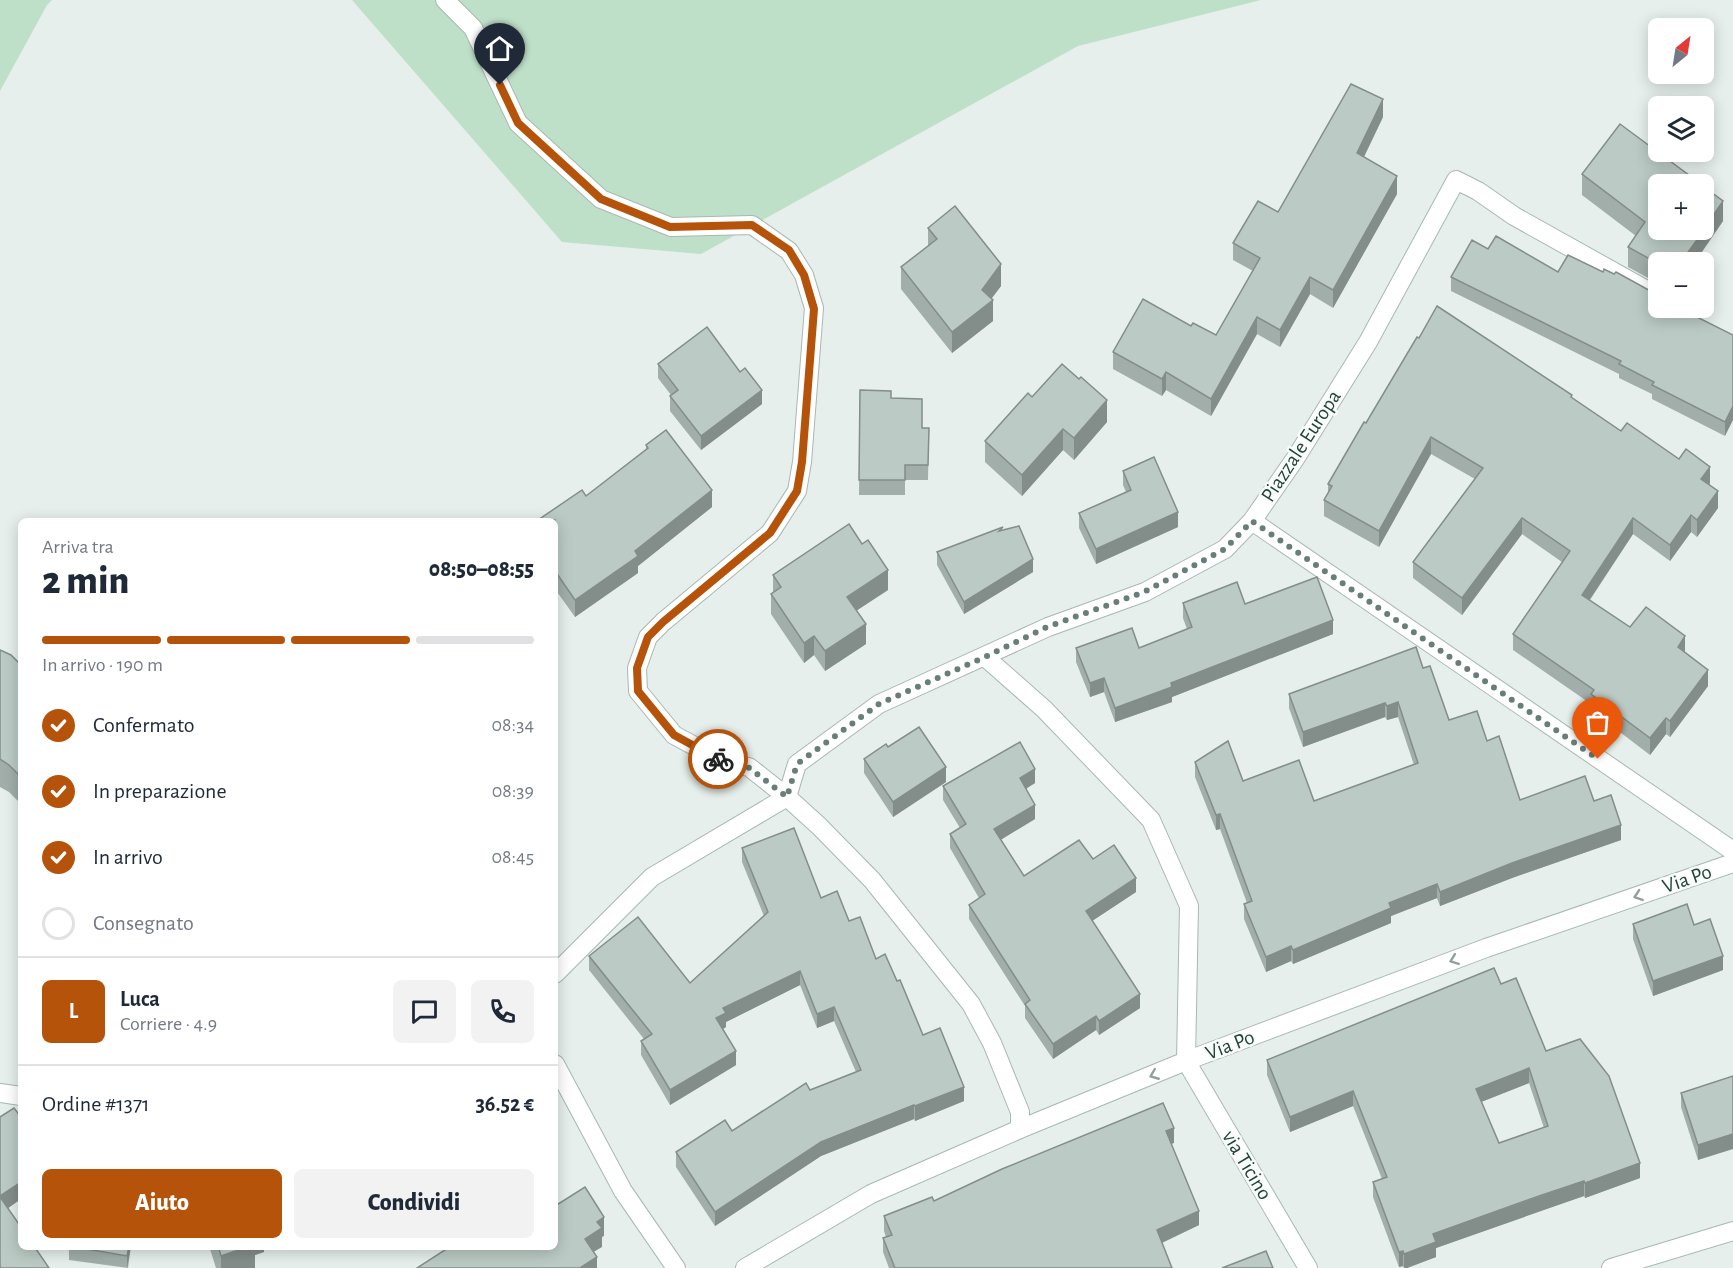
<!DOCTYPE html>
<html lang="it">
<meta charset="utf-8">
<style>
:root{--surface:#fff;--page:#f2f2f3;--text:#1f2937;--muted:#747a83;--line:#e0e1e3;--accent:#b45309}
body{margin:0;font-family:"Alegreya Sans",sans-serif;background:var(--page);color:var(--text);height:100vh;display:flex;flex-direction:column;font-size:22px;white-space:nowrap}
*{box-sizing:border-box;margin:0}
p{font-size:20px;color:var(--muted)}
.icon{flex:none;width:33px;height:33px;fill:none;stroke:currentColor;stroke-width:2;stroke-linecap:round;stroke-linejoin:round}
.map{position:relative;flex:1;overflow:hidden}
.drawer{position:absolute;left:18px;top:518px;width:540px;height:732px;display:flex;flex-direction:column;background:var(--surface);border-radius:9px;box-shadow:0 3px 15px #0003}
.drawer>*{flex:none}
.needle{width:39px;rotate:30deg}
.fabs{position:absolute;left:1648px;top:18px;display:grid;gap:12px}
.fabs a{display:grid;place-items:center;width:66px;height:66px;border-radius:9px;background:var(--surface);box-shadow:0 3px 15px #0003;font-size:30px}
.pin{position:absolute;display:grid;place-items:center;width:51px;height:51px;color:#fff;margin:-62px -26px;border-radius:50% 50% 50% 0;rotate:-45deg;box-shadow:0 0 6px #0007}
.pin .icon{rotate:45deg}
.courier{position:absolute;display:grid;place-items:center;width:60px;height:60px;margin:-30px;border:4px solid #b45309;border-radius:50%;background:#fff;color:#222;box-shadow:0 2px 8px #0007}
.head em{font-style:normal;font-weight:800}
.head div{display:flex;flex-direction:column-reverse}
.head{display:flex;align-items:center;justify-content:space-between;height:102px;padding:0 24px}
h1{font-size:39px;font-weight:800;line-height:45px}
.bar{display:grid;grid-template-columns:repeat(4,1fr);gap:9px 6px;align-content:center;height:72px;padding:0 24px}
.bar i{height:8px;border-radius:4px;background:var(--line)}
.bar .selected{background:var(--accent)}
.bar p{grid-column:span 4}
.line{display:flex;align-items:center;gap:15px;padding:0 24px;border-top:2px solid var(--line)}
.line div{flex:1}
.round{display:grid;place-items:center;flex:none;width:63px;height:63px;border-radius:9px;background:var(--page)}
ol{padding:0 24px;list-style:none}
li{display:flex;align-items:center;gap:18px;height:66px}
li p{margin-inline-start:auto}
li .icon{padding:6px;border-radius:50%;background:var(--accent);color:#fff;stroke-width:4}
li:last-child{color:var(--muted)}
li i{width:33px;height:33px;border:3px solid var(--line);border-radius:50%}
.action{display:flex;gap:12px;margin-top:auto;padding:12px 24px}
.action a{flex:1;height:69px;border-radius:9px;background:var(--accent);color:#fff;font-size:24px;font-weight:800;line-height:69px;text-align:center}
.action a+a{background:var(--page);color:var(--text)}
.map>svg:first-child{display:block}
.green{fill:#bfe0c8}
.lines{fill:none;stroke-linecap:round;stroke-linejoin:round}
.minor-casing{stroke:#a8b8b2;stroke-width:20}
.minor{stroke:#fff;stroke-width:18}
.wall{fill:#a1aea9;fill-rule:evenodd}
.shaded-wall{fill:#838d89}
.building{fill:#bbcac4;stroke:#838d89;stroke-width:1.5;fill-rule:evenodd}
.oneway{stroke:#92a09c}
.done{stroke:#687f78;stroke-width:6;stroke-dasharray:0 10.8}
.route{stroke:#b45309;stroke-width:8}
.labels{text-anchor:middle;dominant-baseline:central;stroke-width:5;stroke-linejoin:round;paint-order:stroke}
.street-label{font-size:21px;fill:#24423a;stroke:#f7fbf9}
</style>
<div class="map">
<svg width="1733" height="1268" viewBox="0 0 1733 1268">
<rect width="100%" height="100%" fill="#e6efeb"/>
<g class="green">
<polygon points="0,0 52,0 47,5 0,91"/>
<polygon points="352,0 1261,0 1078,46 701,254 562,242"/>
</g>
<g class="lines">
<defs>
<g id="minor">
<polyline points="445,0 473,28 518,123 601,199 671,227 752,225 789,251 804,275 814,308 802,462 797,491 770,533 663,622 648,637 637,668 638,691 674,735 726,763 749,767 787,797 797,764 879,704 1048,627 1145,592 1225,549 1252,521 1295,459 1368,342 1456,180 1478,191 1514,216 1659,297"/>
<polyline points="1252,521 1733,851"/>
<polyline points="985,657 1044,709 1151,820 1189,906 1186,1061 1308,1268"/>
<polyline points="555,974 652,877 787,797 819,826 872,880 971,1004 992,1043 1020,1112 1020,1129"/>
<polyline points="555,1064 623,1191 676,1268"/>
<polyline points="0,1093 21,1096"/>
<polyline points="745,1268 871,1194 1020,1129 1186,1061 1486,948 1733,863"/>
<polyline points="1611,1268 1733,1231"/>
</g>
</defs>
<use href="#minor" class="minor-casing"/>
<use href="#minor" class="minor"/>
</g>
<g class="wall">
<polygon points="1383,117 1364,157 1397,194 1333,308 1310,294 1280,347 1257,334 1211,416 1166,390 1162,396 1113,369 1113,352 1191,326 1216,335 1253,271 1233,260 1233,243 1278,212"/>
<polygon points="1582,174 1723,221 1695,262 1659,262 1659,284 1628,267 1628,247 1636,236 1582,195"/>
<polygon points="928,228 1001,286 992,298 993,321 952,353 901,289 901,267 928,246"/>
<polygon points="1488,249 1659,308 1733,335 1725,436 1652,399 1652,394 1619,378 1619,374 1451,291 1451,277"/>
<polygon points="658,364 762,404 701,450 670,411 670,396 671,395 658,378"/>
<polygon points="1079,379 1107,422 1074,460 1063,450 1022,496 985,462 985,441 1032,397"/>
<polygon points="860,390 891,398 922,428 929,428 928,480 905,480 905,495 859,495"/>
<polygon points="1572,398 1621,431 1710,483 1709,485 1718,508 1697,537 1691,532 1670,561 1633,534 1590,600 1630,627 1685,652 1708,686 1670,737 1666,734 1650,755 1591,710 1591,704 1513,650 1513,634 1562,562 1522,534 1462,615 1413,578 1413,562 1475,479 1431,454 1379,547 1324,516 1324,500 1328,493 1328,484 1366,423"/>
<polygon points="646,445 712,507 638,566 638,573 575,617 555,589 555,520 646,450"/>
<polygon points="1123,471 1178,527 1096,564 1079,528 1079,513 1126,492 1123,485"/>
<polygon points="1003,530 1033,572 964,614 937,565 937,552"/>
<polygon points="773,575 888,590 856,610 866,644 825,671 814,655 804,663 771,614 771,594 773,592"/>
<polygon points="1183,603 1245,604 1333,634 1172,697 1172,702 1115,722 1104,692 1090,697 1076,662 1076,648 1139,648 1187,629 1183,618"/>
<polygon points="0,650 21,665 21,804 9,792 0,787"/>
<polygon points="1423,668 1449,720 1487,741 1520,800 1594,801 1621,840 1512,878 1440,906 1437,898 1391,916 1391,923 1293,964 1291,961 1266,972 1244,919 1244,904 1247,903 1220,829 1216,830 1195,777 1195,762 1243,781 1314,801 1414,765 1398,717 1387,720 1385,717 1303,747 1289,708 1289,694"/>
<polygon points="888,747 946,782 893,817 864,773 864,759"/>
<polygon points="1035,783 1026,789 1035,819 1000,840 1024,876 1093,859 1136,892 1092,921 1140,1008 1099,1035 1096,1030 1053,1059 1025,1018 1025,1006 969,919 969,905 979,898 950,848 950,834 960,828 943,800 943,786"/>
<polygon points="742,848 821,898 849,921 876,959 897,981 923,1035 964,1101 915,1121 914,1119 821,1156 715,1226 676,1167 676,1152 732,1131 810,1090 856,1072 834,1021 817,1028 800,985 726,1022 726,1027 723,1029 736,1065 670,1105 641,1055 641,1041 644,1039 589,970 589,956 690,983 764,916 742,862"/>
<polygon points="1633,924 1694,925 1723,970 1653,996 1633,939"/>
<path d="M1501 984 1546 1051 1640 1178 1585 1198 1584 1196 1539 1211 1436 1248V1257L1407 1268H1404L1403 1266 1399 1267 1373 1197V1182L1382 1179 1353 1106 1290 1132 1267 1075V1060ZM1529 1083 1544 1128 1499 1143 1481 1102Z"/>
<polygon points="1733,1076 1698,1160 1681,1107 1681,1093"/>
<polygon points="1174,1143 1171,1144 1199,1225 1162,1243 1172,1268 889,1268 883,1252 883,1238 886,1237 884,1231 884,1216 934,1201"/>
<polygon points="131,1246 128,1268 69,1260 69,1247"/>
<polygon points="209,1246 264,1246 264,1252 255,1255 255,1268 216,1268"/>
</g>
<g class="shaded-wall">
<polygon points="1383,99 1383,117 1357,171 1357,153"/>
<polygon points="1397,176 1397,194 1333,308 1333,290"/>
<polygon points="1723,201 1723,221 1695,262 1681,262"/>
<polygon points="1001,264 1001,286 988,303 993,300 993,321 952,353 952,332"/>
<polygon points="1310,277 1310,294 1280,347 1280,330"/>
<polygon points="1257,317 1257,334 1211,416 1211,399"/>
<polygon points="1166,372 1166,390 1162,396 1162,379"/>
<polygon points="762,390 762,404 701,450 701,436"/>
<polygon points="1107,400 1107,422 1074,460 1074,438"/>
<polygon points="1733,406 1733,420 1725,436 1725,422"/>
<polygon points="1063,429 1063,450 1022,496 1022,475"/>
<polygon points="1431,437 1431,454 1379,547 1379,531"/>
<polygon points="1710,467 1710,483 1701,495 1701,479"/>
<polygon points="712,490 712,507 638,566 638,573 575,617 575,600 635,551"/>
<polygon points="1718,491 1718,508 1697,537 1697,520"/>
<polygon points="1178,512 1178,527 1096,564 1096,549"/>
<polygon points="1691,515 1691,532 1670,561 1670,545"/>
<polygon points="1522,518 1522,534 1462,615 1462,598"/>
<polygon points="1633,518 1633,534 1582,611 1582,595"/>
<polygon points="1033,559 1033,572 964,614 964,602"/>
<polygon points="888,570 888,590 847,617 847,597"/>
<polygon points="1333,620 1333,634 1172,697 1172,702 1115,722 1115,708 1171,683"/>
<polygon points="866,624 866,644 825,671 825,651"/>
<polygon points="814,636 814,655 804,663 804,643"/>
<polygon points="1685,636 1685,653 1678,647"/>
<polygon points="1708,670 1708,686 1670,737 1670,721"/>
<polygon points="1104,678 1104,692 1090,697 1090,683"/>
<polygon points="1398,702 1398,717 1387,720 1387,706"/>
<polygon points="1385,703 1385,717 1303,747 1303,732"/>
<polygon points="1666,718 1666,734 1650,755 1650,738"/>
<polygon points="946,767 946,782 893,817 893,802"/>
<polygon points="1035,769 1035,783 1020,792 1020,778"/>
<polygon points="1035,805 1035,819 994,844 994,829"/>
<polygon points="1220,814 1220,829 1216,830 1216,815"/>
<polygon points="1621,825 1621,840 1512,878 1440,906 1440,892 1512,863"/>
<polygon points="1136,878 1136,892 1086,925 1086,911"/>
<polygon points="1437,884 1437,898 1391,916 1391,923 1293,964 1293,950 1389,903"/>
<polygon points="1291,946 1291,961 1266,972 1266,957"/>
<polygon points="1723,956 1723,970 1653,996 1653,981"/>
<polygon points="800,971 800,985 726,1022 726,1027 716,1033 716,1018 723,1008"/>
<polygon points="1140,994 1140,1008 1099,1035 1099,1021"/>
<polygon points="834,1007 834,1021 817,1028 817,1014"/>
<polygon points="1096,1016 1096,1030 1053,1059 1053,1044"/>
<polygon points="736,1051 736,1065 670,1105 670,1090"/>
<polygon points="1529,1068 1529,1083 1476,1104 1476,1089"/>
<polygon points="964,1087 964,1101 915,1121 915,1106"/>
<polygon points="1353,1091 1353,1106 1290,1132 1290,1117"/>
<polygon points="914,1105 914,1119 821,1156 715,1226 715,1212 821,1142"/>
<polygon points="1174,1128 1174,1143 1166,1146 1166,1131"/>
<polygon points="1733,1134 1733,1149 1698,1160 1698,1145"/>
<polygon points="1640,1163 1640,1178 1585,1198 1585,1183"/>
<polygon points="1584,1181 1584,1196 1436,1248 1436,1257 1407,1268 1404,1268 1404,1254 1433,1234"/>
<polygon points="21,1182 21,1199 0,1214 0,1196"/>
<polygon points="1199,1211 1199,1225 1157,1245 1157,1230"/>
<polygon points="604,1217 604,1236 602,1237 602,1247 585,1257 585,1239 597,1222"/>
<polygon points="129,1246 131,1246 127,1268 127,1256"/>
<polygon points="250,1246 264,1246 264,1252 255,1255 255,1268 221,1268 221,1256"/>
<polygon points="1403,1251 1403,1266 1399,1267 1399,1252"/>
<polygon points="597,1257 597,1268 580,1268"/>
</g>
<g class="building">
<polygon points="1351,84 1383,99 1357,153 1397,176 1333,290 1310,277 1280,330 1257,317 1211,399 1166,372 1162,379 1113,352 1143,299 1191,326 1193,323 1216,335 1260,258 1233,243 1258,201 1278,212"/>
<polygon points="1620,124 1701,184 1659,184 1659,230 1704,230 1681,262 1659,262 1659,264 1628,247 1645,222 1582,174"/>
<polygon points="1704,187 1723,201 1704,229"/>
<polygon points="955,206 1001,264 982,290 993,300 952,332 901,267 937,239 928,228"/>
<polygon points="1496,236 1558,272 1568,255 1603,272 1604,269 1614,274 1616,272 1654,293 1659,294 1659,308 1679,308 1733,335 1733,406 1725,422 1652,385 1654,382 1619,364 1621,361 1451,277 1472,240 1488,249"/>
<polygon points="1437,306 1572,395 1571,397 1621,431 1627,423 1679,459 1686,449 1710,467 1701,479 1718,491 1697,520 1691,515 1670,545 1633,518 1582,595 1630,627 1646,607 1685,636 1678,647 1708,670 1670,721 1666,718 1650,738 1591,694 1594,690 1513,634 1570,551 1522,518 1462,598 1413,562 1483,468 1431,437 1379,531 1324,500 1332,486 1328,484 1364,422 1366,423 1417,337 1419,338"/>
<polygon points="707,327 740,372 745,368 762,390 701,436 670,396 678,390 658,364"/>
<polygon points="1062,364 1079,379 1081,377 1107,400 1074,438 1063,429 1022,475 985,441 1028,393 1032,397"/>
<polygon points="860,390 891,391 891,398 922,399 922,428 929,428 928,465 905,465 905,480 859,480"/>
<polygon points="666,430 712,490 635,551 638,556 575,600 555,571 555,520 538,520 582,490 586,496 648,448 646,445"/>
<polygon points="1154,457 1178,512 1096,549 1079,513 1131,490 1123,471"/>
<polygon points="849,524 862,544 868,540 888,570 847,597 866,624 825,651 814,636 804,643 771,594 781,587 773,575"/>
<polygon points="1019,526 1033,559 964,602 937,552 1003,527 999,531"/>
<polygon points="1317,577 1333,620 1171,683 1172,687 1115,708 1104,678 1090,683 1076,648 1132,628 1139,648 1192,627 1183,603 1237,582 1245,604"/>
<polygon points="1416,647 1423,668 1430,666 1449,720 1477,711 1487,741 1499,736 1520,800 1585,776 1594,801 1611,795 1621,825 1512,863 1440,892 1437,884 1389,903 1391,908 1293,950 1291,946 1266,957 1244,904 1252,901 1220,814 1216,815 1195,762 1228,741 1243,781 1299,760 1314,801 1418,763 1398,702 1387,706 1385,703 1303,732 1289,694"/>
<polygon points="0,650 11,655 21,665 21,777 9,765 0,759"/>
<polygon points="919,727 946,767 893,802 864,759 886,744 888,747"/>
<polygon points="1020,742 1035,769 1020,778 1035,805 994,829 1024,876 1079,840 1093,859 1114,845 1136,878 1086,911 1140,994 1099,1021 1096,1016 1053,1044 1025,1004 1030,1000 969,905 985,894 950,834 966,824 943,786"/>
<polygon points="794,828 821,898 837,891 849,921 860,917 876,959 885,954 897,981 900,980 923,1035 940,1028 964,1087 915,1106 914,1105 821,1142 715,1212 676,1152 725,1120 732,1131 806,1083 810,1090 861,1070 834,1007 817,1014 800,971 723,1008 726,1013 716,1018 736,1051 670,1090 641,1041 652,1034 589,956 638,917 690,983 768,912 742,848"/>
<polygon points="1687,904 1694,925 1710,919 1723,956 1653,981 1633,924"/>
<path d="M1494 968 1501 984 1516 978 1546 1051 1580 1039 1609 1076 1640 1163 1585 1183 1584 1181 1539 1196 1433 1234 1436 1242 1404 1254 1403 1251 1399 1252 1373 1182 1387 1177 1353 1091 1290 1117 1267 1060ZM1529 1068 1548 1126 1499 1143 1476 1089Z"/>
<polygon points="1733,1076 1733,1134 1698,1145 1681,1093"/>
<polygon points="1163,1103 1174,1128 1166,1131 1199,1211 1157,1230 1172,1268 895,1268 883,1238 892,1235 884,1216 932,1197 934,1201 1002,1169"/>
<polygon points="14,1108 21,1117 21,1182 0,1196 0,1117"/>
<polygon points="585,1187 604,1217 597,1222 602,1228 585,1239 597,1257 580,1268 417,1268 451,1246 555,1246 555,1206"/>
<polygon points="0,1197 21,1227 21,1246 34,1246 49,1268 0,1268"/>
<polygon points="69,1246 129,1246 127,1256"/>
<polygon points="218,1246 250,1246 221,1256"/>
<polygon points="1266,1251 1273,1268 1222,1268"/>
</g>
<defs><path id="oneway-chevron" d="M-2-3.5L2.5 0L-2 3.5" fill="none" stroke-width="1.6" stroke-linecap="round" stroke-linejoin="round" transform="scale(1.5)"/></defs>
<g class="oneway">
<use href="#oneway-chevron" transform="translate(1638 896) rotate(161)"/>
<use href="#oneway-chevron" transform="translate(1454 960) rotate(159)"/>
<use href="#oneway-chevron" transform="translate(1154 1075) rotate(158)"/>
</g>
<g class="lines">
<polyline class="done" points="718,759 726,763 748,767 787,797 797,764 879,704 985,657 1047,627 1144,592 1225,549 1252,521 1598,759"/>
<polyline class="route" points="500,85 518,123 601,199 670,227 752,225 789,250 804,275 814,309 802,462 797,491 770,533 663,622 648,637 637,668 638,691 674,735 718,759"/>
</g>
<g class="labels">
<g class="street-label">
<text transform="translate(1301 446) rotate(-57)">Piazzale Europa</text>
<text transform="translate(1687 879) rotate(-19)">Via Po</text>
<text transform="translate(1230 1045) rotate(-21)">Via Po</text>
<text transform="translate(1247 1165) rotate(59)">via Ticino</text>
</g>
</g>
</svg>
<div class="fabs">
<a><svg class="needle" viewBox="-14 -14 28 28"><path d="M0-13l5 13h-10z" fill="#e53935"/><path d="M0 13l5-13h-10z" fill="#747a83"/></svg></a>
<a><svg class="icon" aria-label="layers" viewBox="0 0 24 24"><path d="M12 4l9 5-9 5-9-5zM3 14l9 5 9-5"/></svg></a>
<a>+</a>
<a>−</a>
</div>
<div class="pin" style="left:1598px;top:759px;background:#ea580c"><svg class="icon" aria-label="bag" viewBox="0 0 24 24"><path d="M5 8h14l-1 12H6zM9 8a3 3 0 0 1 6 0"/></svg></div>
<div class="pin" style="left:500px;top:85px;background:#1f2937"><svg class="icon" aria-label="home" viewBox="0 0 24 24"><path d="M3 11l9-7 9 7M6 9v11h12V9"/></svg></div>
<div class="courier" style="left:718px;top:759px"><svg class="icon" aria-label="bike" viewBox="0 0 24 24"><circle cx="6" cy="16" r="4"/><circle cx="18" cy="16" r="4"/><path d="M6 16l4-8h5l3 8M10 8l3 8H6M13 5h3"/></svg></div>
<section class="drawer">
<div class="head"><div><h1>2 min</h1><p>Arriva tra</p></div><em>08:50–08:55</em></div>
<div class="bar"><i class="selected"></i><i class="selected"></i><i class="selected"></i><i></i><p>In arrivo · 190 m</p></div>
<ol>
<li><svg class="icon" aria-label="check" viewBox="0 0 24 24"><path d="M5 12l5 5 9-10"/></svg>Confermato<p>08:34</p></li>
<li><svg class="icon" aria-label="check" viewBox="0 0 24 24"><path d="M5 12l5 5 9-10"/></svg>In preparazione<p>08:39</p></li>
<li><svg class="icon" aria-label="check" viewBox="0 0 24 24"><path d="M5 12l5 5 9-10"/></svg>In arrivo<p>08:45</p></li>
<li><i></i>Consegnato</li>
</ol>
<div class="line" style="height:108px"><b class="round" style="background:var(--accent);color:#fff">L</b><div><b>Luca</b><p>Corriere · 4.9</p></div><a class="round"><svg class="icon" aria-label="chat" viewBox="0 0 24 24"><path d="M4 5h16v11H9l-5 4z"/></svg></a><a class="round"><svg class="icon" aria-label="phone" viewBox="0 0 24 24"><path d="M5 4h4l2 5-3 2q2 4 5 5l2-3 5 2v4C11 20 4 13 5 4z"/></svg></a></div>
<div class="line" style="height:78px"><div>Ordine #1371</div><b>36.52 €</b></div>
<div class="action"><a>Aiuto</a><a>Condividi</a></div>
</section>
</div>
